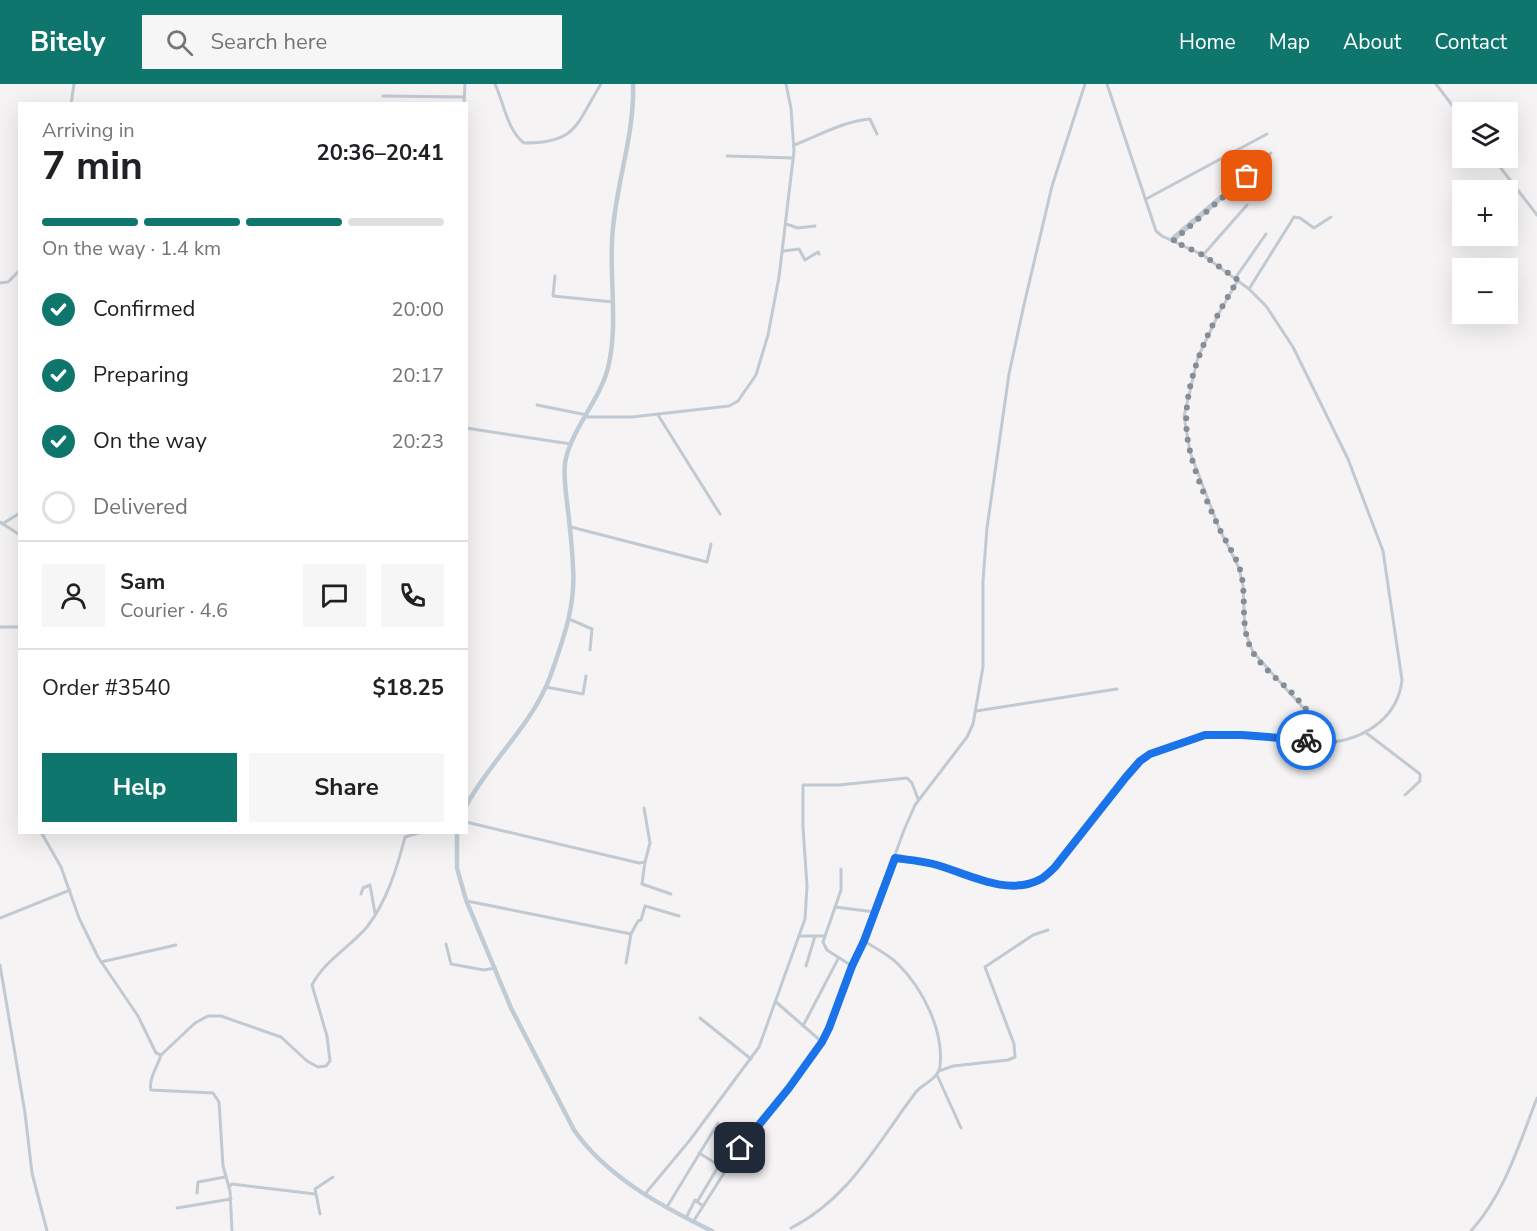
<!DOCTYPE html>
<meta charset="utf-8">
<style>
:root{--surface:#fff;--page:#f6f6f6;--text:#202124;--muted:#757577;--line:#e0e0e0;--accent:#0f766e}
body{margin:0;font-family:"Nunito Sans",sans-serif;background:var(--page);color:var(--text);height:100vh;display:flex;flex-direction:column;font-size:22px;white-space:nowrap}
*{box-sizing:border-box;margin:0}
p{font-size:20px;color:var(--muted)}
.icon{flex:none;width:33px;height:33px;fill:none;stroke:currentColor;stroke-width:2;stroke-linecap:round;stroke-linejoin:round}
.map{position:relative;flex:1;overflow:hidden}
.panel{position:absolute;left:18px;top:18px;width:450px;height:732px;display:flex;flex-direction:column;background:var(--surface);border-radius:0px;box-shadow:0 6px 24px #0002}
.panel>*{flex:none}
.tools{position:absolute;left:1452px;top:18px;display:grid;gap:12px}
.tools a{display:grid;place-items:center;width:66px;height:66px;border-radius:0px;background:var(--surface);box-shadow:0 6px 24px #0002;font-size:30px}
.pin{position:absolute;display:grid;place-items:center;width:51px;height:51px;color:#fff;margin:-26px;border-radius:12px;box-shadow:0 3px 9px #0006}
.courier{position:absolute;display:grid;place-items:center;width:60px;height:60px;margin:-30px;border:4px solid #1a73e8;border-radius:50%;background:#fff;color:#222;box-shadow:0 2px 8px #0007}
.overview em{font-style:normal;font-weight:700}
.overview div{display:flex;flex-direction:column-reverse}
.overview{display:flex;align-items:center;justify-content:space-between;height:102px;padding:0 24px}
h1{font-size:39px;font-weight:700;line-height:45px}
.bar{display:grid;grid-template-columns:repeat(4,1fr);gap:9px 6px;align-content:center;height:72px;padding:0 24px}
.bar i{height:8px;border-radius:4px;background:var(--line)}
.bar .selected{background:var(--accent)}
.bar p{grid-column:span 4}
.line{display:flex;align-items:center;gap:15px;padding:0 24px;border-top:2px solid var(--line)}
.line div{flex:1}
.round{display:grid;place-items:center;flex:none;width:63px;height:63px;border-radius:0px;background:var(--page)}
ol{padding:0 24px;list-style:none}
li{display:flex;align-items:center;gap:18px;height:66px}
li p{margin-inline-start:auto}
li .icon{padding:6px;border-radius:50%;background:var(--accent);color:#fff;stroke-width:4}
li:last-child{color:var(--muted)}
li i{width:33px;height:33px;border:3px solid var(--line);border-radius:50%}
.button{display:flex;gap:12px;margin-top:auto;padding:12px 24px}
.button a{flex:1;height:69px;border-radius:0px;background:var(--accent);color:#fff;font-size:24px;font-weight:700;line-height:69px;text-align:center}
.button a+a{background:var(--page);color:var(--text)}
header{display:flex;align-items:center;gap:36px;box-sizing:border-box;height:84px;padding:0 30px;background:var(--accent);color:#fff}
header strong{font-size:28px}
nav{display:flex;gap:33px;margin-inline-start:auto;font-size:21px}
.search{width:420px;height:54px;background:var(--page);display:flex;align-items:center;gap:15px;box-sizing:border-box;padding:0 21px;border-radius:0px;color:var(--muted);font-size:22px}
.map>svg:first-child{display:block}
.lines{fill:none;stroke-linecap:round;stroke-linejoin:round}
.street{stroke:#c1cad2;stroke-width:3}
.secondary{stroke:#c1cbd6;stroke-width:4.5}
.done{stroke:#868d94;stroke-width:6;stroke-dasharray:0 10.8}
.route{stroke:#1a73e8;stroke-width:8}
</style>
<header>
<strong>Bitely</strong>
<div class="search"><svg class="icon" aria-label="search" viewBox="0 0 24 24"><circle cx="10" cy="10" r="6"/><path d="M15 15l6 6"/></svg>Search here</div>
<nav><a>Home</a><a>Map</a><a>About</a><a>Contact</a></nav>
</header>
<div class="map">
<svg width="1537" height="1147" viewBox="0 0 1537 1147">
<rect width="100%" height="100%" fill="#f5f3f3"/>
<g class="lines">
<g class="street">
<path d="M495 0C504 19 507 46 524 59 578 59 576 40 601 0"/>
<polyline points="1436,0 1462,34"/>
<polyline points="383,12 464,13"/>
<polyline points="71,20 74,0"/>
<polyline points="464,20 465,0"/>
<path d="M794 61C818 52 844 37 870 35L877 50"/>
<polyline points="727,72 793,74"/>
<polyline points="1493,74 1537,131"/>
<polyline points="1146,115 1267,50"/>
<polyline points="786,140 798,144 815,142"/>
<polyline points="1170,156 1271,69"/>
<polyline points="1173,157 1247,92"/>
<polyline points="784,167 799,165 805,176 818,168 819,170"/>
<polyline points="1203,171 1247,121"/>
<polyline points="555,192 553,212 613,218"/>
<polyline points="1236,193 1266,150"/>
<polyline points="1238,196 1219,229 1198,273 1184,332 1190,368 1219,444 1239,484 1243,502 1245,547 1253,568 1334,658"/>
<polyline points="0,199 8,198 20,186"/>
<polyline points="1249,205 1294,133 1300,134 1314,144 1331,133"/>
<polyline points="537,321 587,331"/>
<polyline points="658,331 720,430"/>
<polyline points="586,333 632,333 729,322 738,317 756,291 768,251 779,193 794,67 791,24 786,0"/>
<polyline points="466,344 571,360"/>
<polyline points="0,438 20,451"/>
<polyline points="2,440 20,429"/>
<polyline points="571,443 707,478 711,460"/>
<polyline points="569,535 592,545 590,566"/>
<polyline points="0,543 20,543"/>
<polyline points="546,603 583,610 586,592"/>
<polyline points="976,627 1117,605"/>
<polyline points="1365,648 1420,690 1420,697 1405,711"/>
<polyline points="466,738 639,779 645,778 650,759 644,724"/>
<path d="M41 748 61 783 79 834 98 873 138 932 156 969 161 971 195 939 208 932H221L281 953 307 977 318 983 326 982 330 977 327 952 312 901C324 877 350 863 367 843 387 817 397 784 405 753L422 748"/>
<path d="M895 774C909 776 923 777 937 781 968 790 1008 813 1041 795 1046 793 1051 787 1055 783L1126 693 1140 677 1150 670 1205 651H1242L1334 658C1368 653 1398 632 1402 596L1383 467 1348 375 1293 263 1266 222 1249 205 1203 171 1162 152 1156 147 1107 0"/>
<polyline points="645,778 642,800 671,810"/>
<polyline points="841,785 841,806 823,858 827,866 852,882"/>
<polyline points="361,810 363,804 370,801 375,829"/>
<polyline points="467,817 631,850"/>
<polyline points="835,823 875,828"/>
<polyline points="0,834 70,806"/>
<polyline points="799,852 824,852"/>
<polyline points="446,860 451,880 484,886 495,884"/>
<polyline points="101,878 176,861"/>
<polyline points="626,879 631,850 638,837 641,836 645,822 679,832"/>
<polyline points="0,881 25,1029 32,1089 47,1147"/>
<polyline points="806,882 815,852"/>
<polyline points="776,918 822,958"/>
<polyline points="700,934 751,975"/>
<polyline points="803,942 838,875"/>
<path d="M161 971C158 981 148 996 151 1006L213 1009 219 1018 223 1082 230 1107 232 1147"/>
<polyline points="939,987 953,982 1008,976 1015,973 1014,960 985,883 1033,851 1048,846"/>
<polyline points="937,991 961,1044"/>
<polyline points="699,1069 725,1085"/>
<polyline points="229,1103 232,1100 315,1110"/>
<polyline points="197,1109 198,1098 225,1093"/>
<polyline points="645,1110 690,1056 759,963 805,835 807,802 803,743 803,701 839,701 907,694 912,699 918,715"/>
<polyline points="697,1118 733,1058 740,1063"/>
<polyline points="667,1123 718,1039"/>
<polyline points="177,1124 231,1115"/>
<polyline points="320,1130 315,1105 333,1093"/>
<polyline points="686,1134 695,1116 703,1122"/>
<polyline points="693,1138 745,1056 789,1004 822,958 829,944 852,882 864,857 904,746 915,721 967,653 973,640 983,583 983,497 987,444 1009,290 1023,225 1052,102 1085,0"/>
<path d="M791 1144C850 1114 878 1058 916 1008 923 999 938 996 940 982 944 947 923 905 898 880 889 871 875 864 864 857"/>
<path d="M1471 1147C1505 1109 1519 1060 1537 1014"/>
</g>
<g class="secondary">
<path d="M466 722C490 677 532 641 550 593 563 556 576 522 573 483 572 459 569 434 566 410 565 398 563 386 566 374 573 344 600 315 608 284 618 242 610 200 612 157 614 104 635 53 633 0"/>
<path d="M457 748V784L466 816 511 924 574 1046C607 1093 661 1122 712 1147"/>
</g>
</g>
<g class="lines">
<path class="done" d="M1247 92 1173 157 1203 171 1238 196C1208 244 1175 309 1190 367 1196 393 1208 420 1219 444 1225 456 1233 468 1238 480 1248 504 1240 532 1248 557 1254 578 1277 594 1292 609 1306 625 1320 641 1334 658L1306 656"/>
<path class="route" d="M740 1064 789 1004 822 958 829 944 852 882 864 857 895 774C909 776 923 777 937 781 968 790 1008 813 1041 795 1046 792 1051 787 1055 783L1126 693 1140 677 1150 670 1205 651H1242L1306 656"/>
</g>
</svg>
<div class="tools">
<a><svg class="icon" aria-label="layers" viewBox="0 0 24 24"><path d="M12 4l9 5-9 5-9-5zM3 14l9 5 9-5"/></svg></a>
<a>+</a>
<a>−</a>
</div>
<div class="pin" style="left:1247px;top:92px;background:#ea580c"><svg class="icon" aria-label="bag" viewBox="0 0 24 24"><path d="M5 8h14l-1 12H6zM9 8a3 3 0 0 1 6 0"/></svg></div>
<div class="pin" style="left:740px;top:1064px;background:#1f2937"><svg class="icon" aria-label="home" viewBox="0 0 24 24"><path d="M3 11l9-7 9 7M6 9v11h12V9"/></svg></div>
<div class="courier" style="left:1306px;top:656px"><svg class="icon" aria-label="bike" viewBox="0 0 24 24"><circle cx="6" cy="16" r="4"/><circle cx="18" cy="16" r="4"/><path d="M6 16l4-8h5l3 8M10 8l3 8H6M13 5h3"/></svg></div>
<section class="panel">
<div class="overview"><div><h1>7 min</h1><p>Arriving in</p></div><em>20:36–20:41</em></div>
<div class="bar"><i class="selected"></i><i class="selected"></i><i class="selected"></i><i></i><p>On the way · 1.4 km</p></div>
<ol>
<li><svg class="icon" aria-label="check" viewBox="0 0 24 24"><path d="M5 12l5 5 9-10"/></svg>Confirmed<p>20:00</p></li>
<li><svg class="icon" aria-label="check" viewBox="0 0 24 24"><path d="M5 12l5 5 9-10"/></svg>Preparing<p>20:17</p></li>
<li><svg class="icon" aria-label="check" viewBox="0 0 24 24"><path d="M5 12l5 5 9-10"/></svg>On the way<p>20:23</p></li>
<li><i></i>Delivered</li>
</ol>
<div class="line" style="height:108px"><a class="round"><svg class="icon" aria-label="person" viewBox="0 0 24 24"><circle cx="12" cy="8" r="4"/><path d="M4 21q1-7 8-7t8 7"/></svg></a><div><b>Sam</b><p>Courier · 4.6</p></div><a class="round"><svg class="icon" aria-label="chat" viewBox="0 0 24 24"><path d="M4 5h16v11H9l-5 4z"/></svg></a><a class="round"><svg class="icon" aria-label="phone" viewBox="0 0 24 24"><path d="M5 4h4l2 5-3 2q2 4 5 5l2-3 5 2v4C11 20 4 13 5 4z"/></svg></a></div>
<div class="line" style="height:78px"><div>Order #3540</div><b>$18.25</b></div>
<div class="button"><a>Help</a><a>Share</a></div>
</section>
</div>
